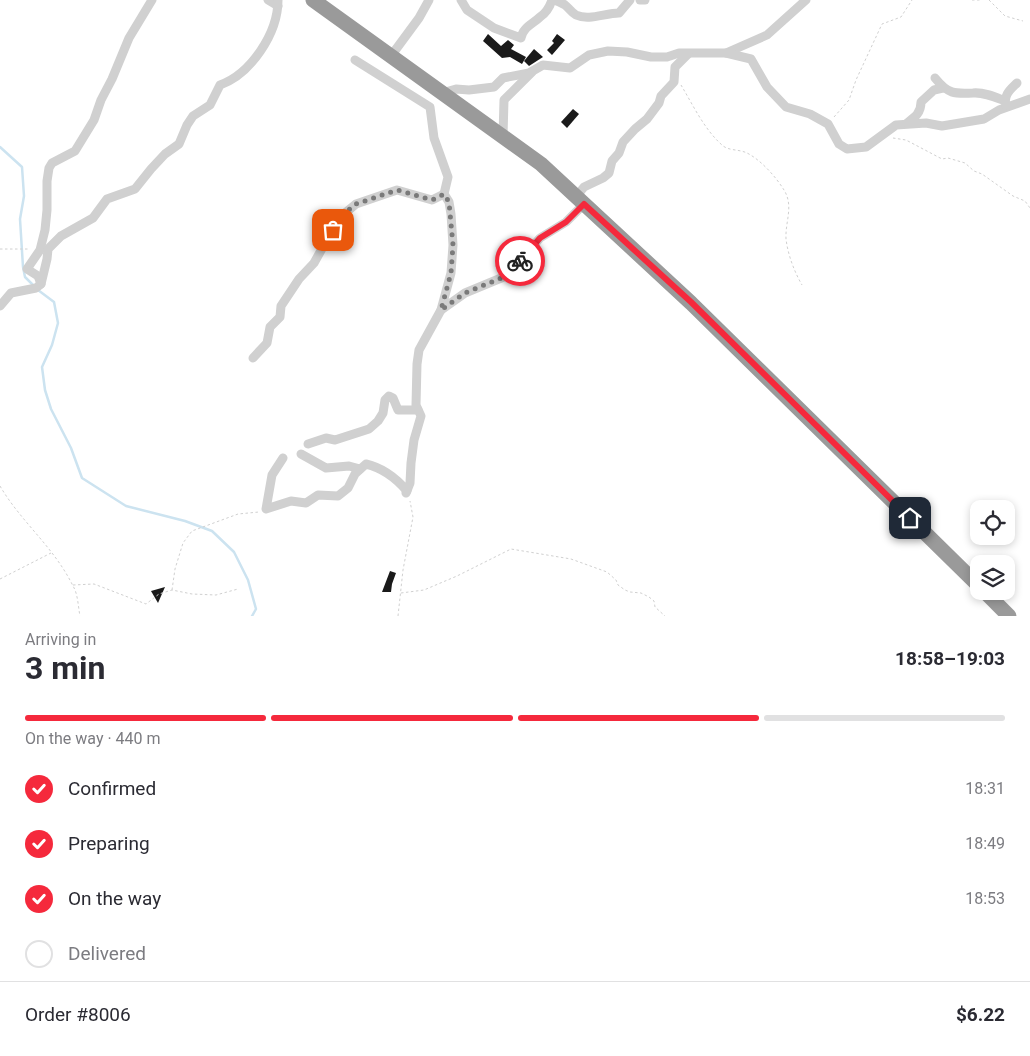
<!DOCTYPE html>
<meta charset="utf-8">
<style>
:root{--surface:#fff;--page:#f2f2f3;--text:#2b2b33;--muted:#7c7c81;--line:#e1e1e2;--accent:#f5293c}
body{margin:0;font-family:Roboto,sans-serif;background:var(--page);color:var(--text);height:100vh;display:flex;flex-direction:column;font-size:19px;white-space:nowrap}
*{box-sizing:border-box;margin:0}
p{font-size:16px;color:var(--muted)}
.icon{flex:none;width:28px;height:28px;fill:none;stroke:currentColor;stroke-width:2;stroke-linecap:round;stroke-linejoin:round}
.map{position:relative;height:616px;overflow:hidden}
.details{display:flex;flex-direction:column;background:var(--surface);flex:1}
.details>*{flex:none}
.tools{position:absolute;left:970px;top:500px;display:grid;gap:10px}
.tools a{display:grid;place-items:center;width:45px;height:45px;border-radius:10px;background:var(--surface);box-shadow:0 2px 8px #0003;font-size:25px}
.pin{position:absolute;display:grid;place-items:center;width:42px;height:42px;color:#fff;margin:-21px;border-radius:10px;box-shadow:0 2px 8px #0006}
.courier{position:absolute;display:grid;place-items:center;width:50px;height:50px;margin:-25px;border:4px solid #f5293c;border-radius:50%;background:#fff;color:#222;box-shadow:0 1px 6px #0007}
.overview em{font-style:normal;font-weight:700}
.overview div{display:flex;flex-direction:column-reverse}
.overview{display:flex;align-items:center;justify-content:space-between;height:85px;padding:0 25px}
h1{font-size:32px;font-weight:700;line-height:38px}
.bar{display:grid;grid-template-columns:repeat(4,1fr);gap:8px 5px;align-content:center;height:60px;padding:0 25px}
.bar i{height:6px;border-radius:4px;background:var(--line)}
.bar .on{background:var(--accent)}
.bar p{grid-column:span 4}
.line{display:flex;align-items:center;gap:12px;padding:0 25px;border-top:1px solid var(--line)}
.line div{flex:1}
ol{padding:0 25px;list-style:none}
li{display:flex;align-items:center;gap:15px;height:55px}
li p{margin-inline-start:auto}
li .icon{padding:5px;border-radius:50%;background:var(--accent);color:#fff;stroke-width:4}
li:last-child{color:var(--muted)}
li i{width:28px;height:28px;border:2px solid var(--line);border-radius:50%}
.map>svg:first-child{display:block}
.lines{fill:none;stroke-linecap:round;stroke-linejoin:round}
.stream{stroke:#cce3f0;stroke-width:2.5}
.building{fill:#1a1a1a}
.path{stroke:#d0d0d0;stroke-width:1;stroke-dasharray:2.5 2.5;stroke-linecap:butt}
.street{stroke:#d0d0d0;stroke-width:9}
.highway{stroke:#9a9a9a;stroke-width:15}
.done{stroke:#7a7a7a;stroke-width:5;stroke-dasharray:0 9}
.route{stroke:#f5293c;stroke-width:6}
</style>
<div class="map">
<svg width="1030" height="616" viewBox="0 0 1030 616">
<rect width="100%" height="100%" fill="#fff"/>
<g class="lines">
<g class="stream">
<polyline points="0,147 22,167 24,196 20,219 23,267 25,277 34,286"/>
<polyline points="38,290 54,302 58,323 52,345 42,367 45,390 51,409 71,448 82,478 126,506 185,521 212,531 234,552 248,580 256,609 252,616"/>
</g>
</g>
<g class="building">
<polygon points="488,34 501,46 508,40 514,45 511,49 526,57 522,64 510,57 502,58 483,41"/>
<polygon points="557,34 565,40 552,55 547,50 554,43 552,41"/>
<polygon points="534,49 543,57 529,66 524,61"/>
<polygon points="573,109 579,114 567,128 561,122"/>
<polygon points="390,571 396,573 392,584 391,592 382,592"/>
<polygon points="165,587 158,603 151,591"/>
</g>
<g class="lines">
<g class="path">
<polyline points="972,0 982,0"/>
<polyline points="989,0 1005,16 1023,21"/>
<path d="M681 85C693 105 704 129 722 145 728 151 739 149 747 153 761 160 776 177 784 190 794 206 785 222 786 239 788 255 794 271 802 285"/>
<polyline points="834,117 849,100 856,80 882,24 901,17 912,0"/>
<polyline points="893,138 906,140 942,159 948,158 965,163 974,171 982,174 1013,196 1025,201 1030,208"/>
<polyline points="0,249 29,249"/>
<path d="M0 486C21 522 54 547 73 586 78 594 78 606 80 616"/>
<polyline points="0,579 51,553"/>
<polyline points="73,585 94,584 146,604 159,594 172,590 192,594 216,595 238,589"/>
<polyline points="172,590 175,569 183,543 192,531 238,514 259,512"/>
<polyline points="401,593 424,590 457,576 511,549 571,559 607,572 616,580 618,585 625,590 630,592 641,593 649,597 654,601 655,607 665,616"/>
<polyline points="398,616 403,570 413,517 410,501"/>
</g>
<g class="street">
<polyline points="268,0 278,6"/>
<path d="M461 0 467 10 494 28 521 38C523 27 533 24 540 17 546 13 550 6 552 0"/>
<path d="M554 0C557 1 562 3 565 5 569 8 571 12 576 15 589 21 605 13 619 13L630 0"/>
<polyline points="640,0 645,0"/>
<polyline points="726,53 767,35 806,0"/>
<polyline points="391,56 419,18 429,0"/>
<polyline points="355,60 430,107 434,138 448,177 444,194 449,202 451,214 453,245 451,273 441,310 419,350 417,364 416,405 421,416 414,440 411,463 410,483 406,493"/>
<path d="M935 78C948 94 954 94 973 93 984 92 995 97 1005 101"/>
<polyline points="442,93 456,89 469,90 494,87 503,78 529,73 543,65 570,68 589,55 608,51 627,52 651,57 667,57 679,53 726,53 751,59 767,87 786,107 810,114 828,124 839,144 847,149 866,147 896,125 926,123 942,126 984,119 999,110 1030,99"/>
<path d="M1006 105C1003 95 1011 89 1017 83"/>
<path d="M907 123C915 117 921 113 921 102L934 90 943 88"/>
<polyline points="503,136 504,100 532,72"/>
<polyline points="576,197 584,187 603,178 609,173 612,161 619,153 623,142 635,129 647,119 659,103 661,96 674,82 675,67 688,54"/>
<polyline points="41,284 38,276 27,269 40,250 45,230 47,210 47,181 49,168 52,163 75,151 94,120 101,100 112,79 129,38 152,0"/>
<path d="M0 306 11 293 36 288 41 284 47 259 48 249 61 236 93 218 107 199 135 189 151 169 165 154 179 144 187 125 193 116 210 105 220 85C251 74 278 33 278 0"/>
<polyline points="441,310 465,293 506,276 540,238 566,222 584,204"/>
<polyline points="253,358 267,343 270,327 280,317 281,306 299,279 314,263 339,218 356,204 397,190 432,200 444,194"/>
<polyline points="308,444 326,438 335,440 369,429 378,421 383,413 385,400 389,396 393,398 398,410 418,410"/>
<polyline points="301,454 326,468 349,466 360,469"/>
<path d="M283 458 272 475 266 509 291 501 306 503 318 495 338 496 348 488 355 474 366 464C383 468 396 478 407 491"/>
</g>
<g class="highway">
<polyline points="313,0 541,164 691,303 979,586"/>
<polyline points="984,591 1009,616"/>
</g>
</g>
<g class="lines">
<polyline class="done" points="333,230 339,218 356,204 397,190 432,200 444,194 449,202 453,245 451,273 441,310 465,293 506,276 520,261"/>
<polyline class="route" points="520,261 540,238 566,222 584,204 691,302 910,518"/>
</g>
</svg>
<div class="tools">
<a><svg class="icon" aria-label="locate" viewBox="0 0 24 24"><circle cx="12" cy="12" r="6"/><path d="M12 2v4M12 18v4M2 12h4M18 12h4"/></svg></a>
<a><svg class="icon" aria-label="layers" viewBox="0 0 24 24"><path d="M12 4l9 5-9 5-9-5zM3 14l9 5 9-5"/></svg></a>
</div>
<div class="pin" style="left:333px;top:230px;background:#ea580c"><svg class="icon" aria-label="bag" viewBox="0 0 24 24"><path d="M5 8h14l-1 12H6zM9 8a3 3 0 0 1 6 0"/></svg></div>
<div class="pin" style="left:910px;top:518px;background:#1f2937"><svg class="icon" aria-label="home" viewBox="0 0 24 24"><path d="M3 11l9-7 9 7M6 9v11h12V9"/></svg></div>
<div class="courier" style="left:520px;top:261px"><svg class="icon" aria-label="bike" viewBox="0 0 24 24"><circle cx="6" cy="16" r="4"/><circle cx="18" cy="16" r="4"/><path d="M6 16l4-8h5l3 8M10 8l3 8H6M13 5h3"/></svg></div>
</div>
<section class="details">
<div class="overview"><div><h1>3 min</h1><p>Arriving in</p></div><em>18:58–19:03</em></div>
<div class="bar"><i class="on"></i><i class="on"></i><i class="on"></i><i></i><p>On the way · 440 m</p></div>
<ol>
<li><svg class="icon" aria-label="check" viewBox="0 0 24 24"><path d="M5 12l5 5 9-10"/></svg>Confirmed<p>18:31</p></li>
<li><svg class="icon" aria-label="check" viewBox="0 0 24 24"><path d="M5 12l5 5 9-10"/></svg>Preparing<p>18:49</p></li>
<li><svg class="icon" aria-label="check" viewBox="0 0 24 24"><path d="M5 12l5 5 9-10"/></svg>On the way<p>18:53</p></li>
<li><i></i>Delivered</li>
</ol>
<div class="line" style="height:65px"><div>Order #8006</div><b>$6.22</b></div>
</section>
